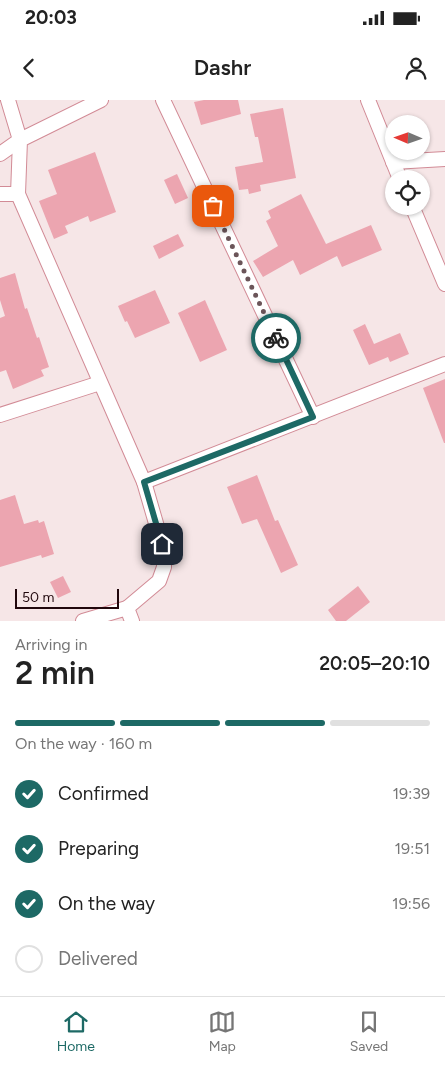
<!DOCTYPE html>
<meta charset="utf-8">
<style>
:root{--surface:#fff;--page:#f2f2f2;--text:#222;--muted:#767676;--line:#e0e0e0;--accent:#1d6965}
body{margin:0;font-family:Figtree,sans-serif;background:var(--page);color:var(--text);height:100vh;display:flex;flex-direction:column;font-size:19px;white-space:nowrap}
*{box-sizing:border-box;margin:0}
p{font-size:16px;color:var(--muted)}
.icon{flex:none;width:28px;height:28px;fill:none;stroke:currentColor;stroke-width:2;stroke-linecap:round;stroke-linejoin:round}
.map{position:relative;height:521px;overflow:hidden}
.sheet{display:flex;flex-direction:column;background:var(--surface);flex:1}
.sheet>*{flex:none}
.needle{width:32px;rotate:272deg}
.buttons{position:absolute;left:385px;top:15px;display:grid;gap:10px}
.buttons a{display:grid;place-items:center;width:45px;height:45px;border-radius:50%;background:var(--surface);box-shadow:0 1px 4px #0004;font-size:25px}
.scale{position:absolute;left:15px;bottom:12px;width:104px;box-sizing:border-box;padding-left:5px;border:2px solid #20070c;border-top:0;font-size:14px;line-height:18px;white-space:nowrap;color:#20070c;-webkit-text-stroke:4px #f6e6e7;paint-order:stroke}
.pin{position:absolute;display:grid;place-items:center;width:42px;height:42px;color:#fff;margin:-21px;border-radius:10px;box-shadow:0 2px 8px #0006}
.courier{position:absolute;display:grid;place-items:center;width:50px;height:50px;margin:-25px;border:4px solid #1d6965;border-radius:50%;background:#fff;color:#222;box-shadow:0 1px 6px #0007}
.summary em{font-style:normal;font-weight:600}
.summary div{display:flex;flex-direction:column-reverse}
.summary{display:flex;align-items:center;justify-content:space-between;height:85px;padding:0 15px}
h1{font-size:32px;font-weight:600;line-height:38px}
.bar{display:grid;grid-template-columns:repeat(4,1fr);gap:8px 5px;align-content:center;height:60px;padding:0 15px}
.bar i{height:6px;border-radius:4px;background:var(--line)}
.bar .current{background:var(--accent)}
.bar p{grid-column:span 4}
ol{padding:0 15px;list-style:none}
li{display:flex;align-items:center;gap:15px;height:55px}
li p{margin-inline-start:auto}
li .icon{padding:5px;border-radius:50%;background:var(--accent);color:#fff;stroke-width:4}
li:last-child{color:var(--muted)}
li i{width:28px;height:28px;border:2px solid var(--line);border-radius:50%}
.status{display:flex;justify-content:space-between;align-items:center;height:35px;padding:0 25px;background:var(--surface);direction:ltr}
.status svg{height:14px;fill:currentColor}
header{display:flex;justify-content:space-between;align-items:center;height:65px;padding:0 15px;background:var(--surface);font-size:22px;font-weight:600}
.tabs{display:flex;justify-content:space-around;align-items:center;height:70px;border-top:1px solid var(--line);background:var(--surface);font-size:14px;color:var(--muted)}
.tabs a{display:grid;justify-items:center;gap:2px}
.tabs .current{color:var(--accent)}
.map>svg:first-child{display:block}
.building{fill:#eca5b0}
.lines{fill:none;stroke-linecap:round;stroke-linejoin:round}
.street-casing{stroke:#d28b96;stroke-width:16}
.street{stroke:#fff;stroke-width:14}
.done{stroke:#6b5559;stroke-width:5;stroke-dasharray:0 9}
.route{stroke:#1d6965;stroke-width:6}
</style>
<div class="status"><b>20:03</b><svg viewBox="0 0 49 12"><path d="M0 12V9h3v3zM5 12V6h3v6zM10 12V3h3v9zM15 12V0h3v12zM26 1h20v11H26zM47 4h2v5h-2z"/></svg></div>
<header><svg class="icon" aria-label="back" viewBox="0 0 24 24"><path d="M15 5l-7 7 7 7"/></svg>Dashr<svg class="icon" aria-label="person" viewBox="0 0 24 24"><circle cx="12" cy="8" r="4"/><path d="M4 21q1-7 8-7t8 7"/></svg></header>
<div class="map">
<svg width="445" height="521" viewBox="0 0 445 521">
<rect width="100%" height="100%" fill="#f6e6e7"/>
<g class="building">
<polygon points="204,0 238,0 241,14 201,25 194,2"/>
<polygon points="283,8 296,78 260,85 261,91 249,94 248,89 239,90 235,67 263,62 258,37 255,37 250,14"/>
<polygon points="95,52 116,112 90,122 88,116 65,126 68,133 54,139 39,101 57,94 48,70"/>
<polygon points="177,74 188,98 175,104 164,80"/>
<polygon points="301,94 326,144 371,125 382,150 342,167 337,156 300,175 293,160 263,177 253,161 278,146 266,121 271,118 268,111"/>
<polygon points="178,134 184,146 159,159 153,146"/>
<polygon points="15,173 25,209 27,208 37,238 39,237 49,267 41,270 44,276 13,289 6,270 0,272 0,218 5,216 0,200 0,178"/>
<polygon points="155,190 170,223 135,238 127,221 125,222 118,206"/>
<polygon points="205,200 227,250 200,262 178,213"/>
<polygon points="365,224 374,244 400,233 409,254 390,262 388,257 369,265 353,230"/>
<polygon points="445,279 445,343 444,343 423,288"/>
<polygon points="257,375 275,421 278,420 298,465 281,473 257,419 242,424 227,387"/>
<polygon points="15,395 24,424 38,420 39,423 44,421 54,454 42,458 41,455 0,467 0,400"/>
<polygon points="63,476 71,492 58,498 50,482"/>
<polygon points="358,486 370,502 346,521 336,521 328,510"/>
</g>
<g class="lines">
<defs>
<g id="street">
<polyline points="101,0 20,40 18,94 144,382 162,444 164,456 164,467 159,481 127,508 132,521"/>
<polyline points="163,0 313,317"/>
<polyline points="368,0 400,79"/>
<polyline points="0,54 20,40 8,0"/>
<polyline points="393,62 445,59"/>
<polyline points="0,94 18,94"/>
<polyline points="412,106 445,184"/>
<polyline points="0,315 100,283"/>
<polyline points="144,382 445,264"/>
<polyline points="83,521 127,508"/>
</g>
</defs>
<use href="#street" class="street-casing"/>
<use href="#street" class="street"/>
</g>
<g class="lines">
<polyline class="done" points="213,106 276,238"/>
<polyline class="route" points="162,444 144,382 313,317 276,238"/>
</g>
</svg>
<div class="buttons">
<a><svg class="needle" viewBox="-14 -14 28 28"><path d="M0-13l5 13h-10z" fill="#e53935"/><path d="M0 13l5-13h-10z" fill="#767676"/></svg></a>
<a><svg class="icon" aria-label="locate" viewBox="0 0 24 24"><circle cx="12" cy="12" r="6"/><path d="M12 2v4M12 18v4M2 12h4M18 12h4"/></svg></a>
</div>
<div class="scale">50 m</div>
<div class="pin" style="left:213px;top:106px;background:#ea580c"><svg class="icon" aria-label="bag" viewBox="0 0 24 24"><path d="M5 8h14l-1 12H6zM9 8a3 3 0 0 1 6 0"/></svg></div>
<div class="pin" style="left:162px;top:444px;background:#1f2937"><svg class="icon" aria-label="home" viewBox="0 0 24 24"><path d="M3 11l9-7 9 7M6 9v11h12V9"/></svg></div>
<div class="courier" style="left:276px;top:238px"><svg class="icon" aria-label="bike" viewBox="0 0 24 24"><circle cx="6" cy="16" r="4"/><circle cx="18" cy="16" r="4"/><path d="M6 16l4-8h5l3 8M10 8l3 8H6M13 5h3"/></svg></div>
</div>
<section class="sheet">
<div class="summary"><div><h1>2 min</h1><p>Arriving in</p></div><em>20:05–20:10</em></div>
<div class="bar"><i class="current"></i><i class="current"></i><i class="current"></i><i></i><p>On the way · 160 m</p></div>
<ol>
<li><svg class="icon" aria-label="check" viewBox="0 0 24 24"><path d="M5 12l5 5 9-10"/></svg>Confirmed<p>19:39</p></li>
<li><svg class="icon" aria-label="check" viewBox="0 0 24 24"><path d="M5 12l5 5 9-10"/></svg>Preparing<p>19:51</p></li>
<li><svg class="icon" aria-label="check" viewBox="0 0 24 24"><path d="M5 12l5 5 9-10"/></svg>On the way<p>19:56</p></li>
<li><i></i>Delivered</li>
</ol>
</section>
<nav class="tabs">
<a class="current"><svg class="icon" aria-label="home" viewBox="0 0 24 24"><path d="M3 11l9-7 9 7M6 9v11h12V9"/></svg>Home</a>
<a><svg class="icon" aria-label="map" viewBox="0 0 24 24"><path d="M3 6l6-2 6 2 6-2v14l-6 2-6-2-6 2zM9 4v14M15 6v14"/></svg>Map</a>
<a><svg class="icon" aria-label="saved" viewBox="0 0 24 24"><path d="M7 4h10v16l-5-4-5 4z"/></svg>Saved</a>
</nav>
